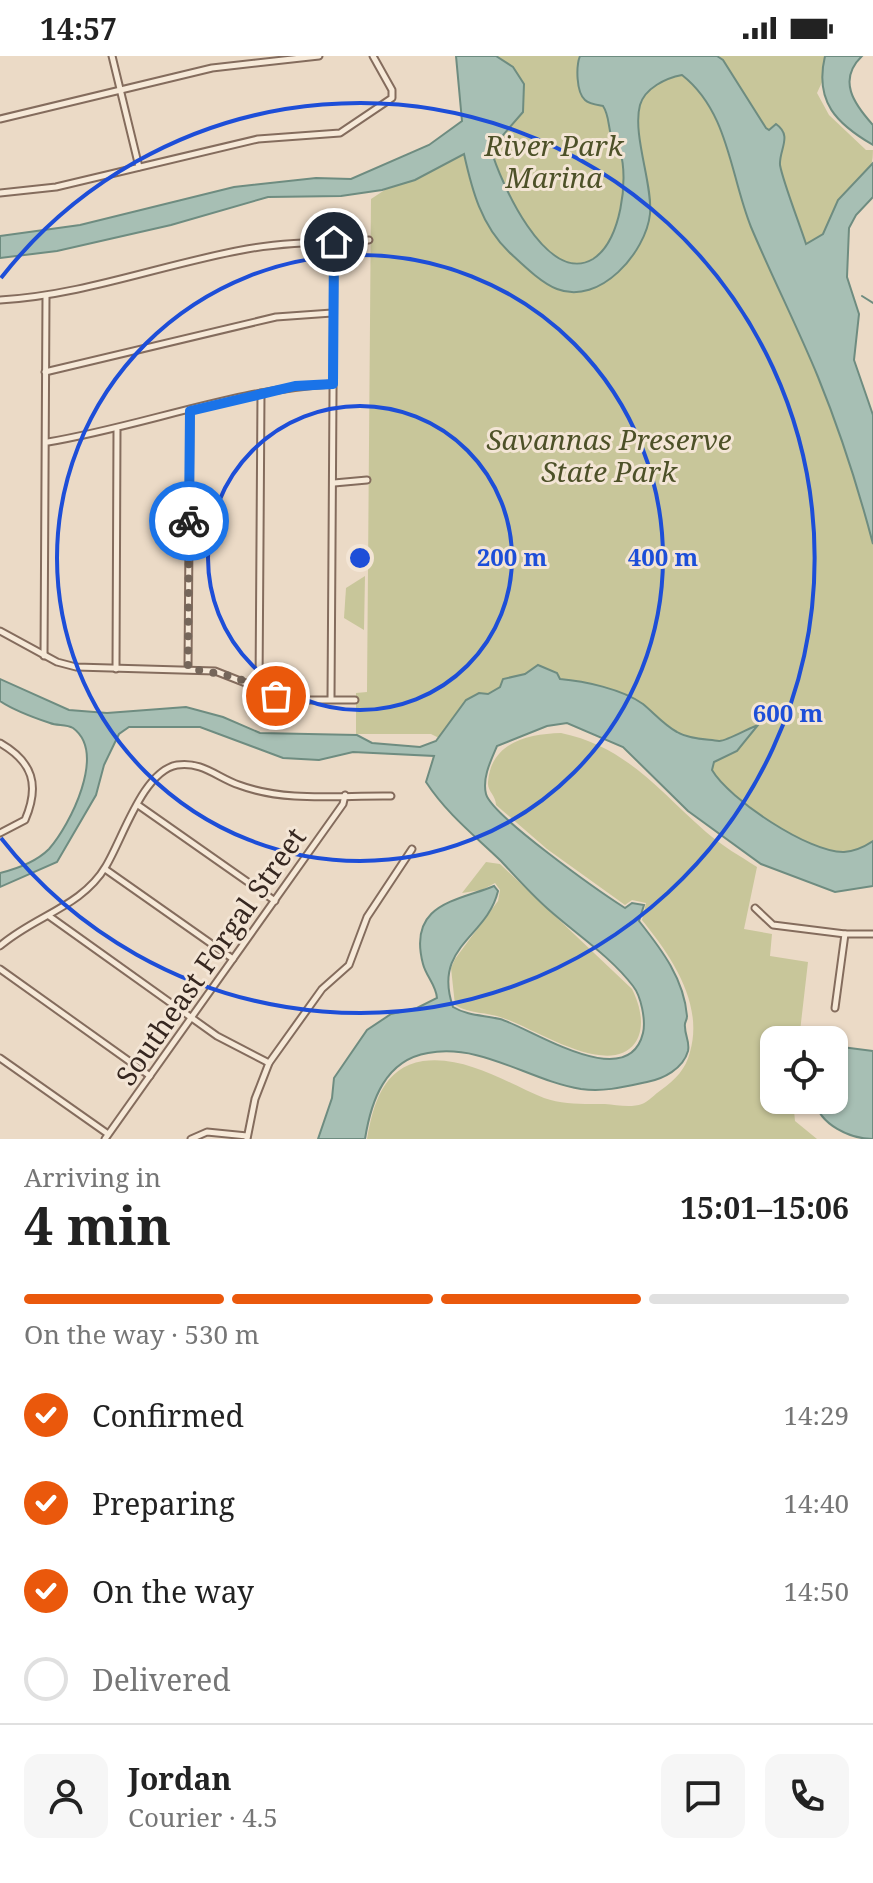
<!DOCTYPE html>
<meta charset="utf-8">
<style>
:root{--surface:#fff;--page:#f6f6f6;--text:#222;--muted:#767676;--line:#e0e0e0;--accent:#ea580c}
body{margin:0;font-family:"Noto Serif",serif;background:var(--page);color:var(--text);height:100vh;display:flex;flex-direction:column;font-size:30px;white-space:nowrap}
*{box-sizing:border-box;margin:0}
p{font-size:26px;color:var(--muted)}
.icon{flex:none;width:44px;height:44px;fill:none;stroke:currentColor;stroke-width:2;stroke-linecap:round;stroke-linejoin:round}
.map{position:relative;height:1083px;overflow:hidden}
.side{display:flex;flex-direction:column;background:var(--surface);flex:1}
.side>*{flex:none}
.buttons{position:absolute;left:760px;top:970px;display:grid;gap:16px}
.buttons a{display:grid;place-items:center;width:88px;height:88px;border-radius:16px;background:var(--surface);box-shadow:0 2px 6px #0004;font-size:40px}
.pin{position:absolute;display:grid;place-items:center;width:68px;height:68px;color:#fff;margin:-34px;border:4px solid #fff;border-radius:50%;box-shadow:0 2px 8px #0007}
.courier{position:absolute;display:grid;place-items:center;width:80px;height:80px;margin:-40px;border:6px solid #1a73e8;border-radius:50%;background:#fff;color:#222;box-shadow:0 2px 10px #0007}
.summary em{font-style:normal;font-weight:700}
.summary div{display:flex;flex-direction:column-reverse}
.summary{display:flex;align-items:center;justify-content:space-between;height:136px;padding:0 24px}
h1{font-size:52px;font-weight:700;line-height:60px}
.bar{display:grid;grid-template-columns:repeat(4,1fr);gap:12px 8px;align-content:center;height:96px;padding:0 24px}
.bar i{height:10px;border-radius:6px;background:var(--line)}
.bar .selected{background:var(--accent)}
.bar p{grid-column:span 4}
.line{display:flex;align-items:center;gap:20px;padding:0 24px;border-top:2px solid var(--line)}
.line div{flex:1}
.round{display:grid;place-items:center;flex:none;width:84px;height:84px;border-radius:16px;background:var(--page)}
ol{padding:0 24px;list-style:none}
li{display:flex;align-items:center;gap:24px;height:88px}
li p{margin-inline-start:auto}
li .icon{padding:8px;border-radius:50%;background:var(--accent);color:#fff;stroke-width:4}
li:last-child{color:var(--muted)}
li i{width:44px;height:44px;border:4px solid var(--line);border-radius:50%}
.status{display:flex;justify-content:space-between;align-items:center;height:56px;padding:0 40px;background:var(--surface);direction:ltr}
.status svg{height:22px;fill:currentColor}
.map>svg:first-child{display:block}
.green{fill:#c8c69a}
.water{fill:#a7bfb4;stroke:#6e8c80;stroke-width:2}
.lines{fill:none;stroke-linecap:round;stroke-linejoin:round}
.stream{stroke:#6e8c80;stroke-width:2}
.minor-casing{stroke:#846c5d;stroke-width:9}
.minor{stroke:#f6e9d8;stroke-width:5}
.done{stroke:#75665a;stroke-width:8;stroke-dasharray:0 14.4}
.route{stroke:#1a73e8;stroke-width:10}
.ring{fill:none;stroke:#1d4ed8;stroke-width:4}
.labels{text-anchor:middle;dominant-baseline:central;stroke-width:6;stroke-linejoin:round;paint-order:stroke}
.park-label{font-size:28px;font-style:italic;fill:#4d5128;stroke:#f3e5d5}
.street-label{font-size:28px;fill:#362720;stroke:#f3e5d5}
.centre{fill:#1d4ed8;stroke:#f3e5d5;stroke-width:4}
.ring-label{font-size:24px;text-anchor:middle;font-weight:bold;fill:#1d4ed8;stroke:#f3e5d5;stroke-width:6;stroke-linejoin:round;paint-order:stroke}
</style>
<div class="status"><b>14:57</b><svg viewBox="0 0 49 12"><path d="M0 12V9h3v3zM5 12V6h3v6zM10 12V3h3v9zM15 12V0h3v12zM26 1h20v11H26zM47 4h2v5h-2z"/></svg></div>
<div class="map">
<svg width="873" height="1083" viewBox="0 0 873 1083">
<rect width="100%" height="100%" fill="#ebdac6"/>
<g class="green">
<path d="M477 0H834L817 37 829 59 866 94H873C873 134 841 175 807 196L873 411V801L832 810 560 636 453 689 431 678H356V637L367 636 371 143 485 68Z"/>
<polygon points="365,520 364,574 344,562 346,532"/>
<path d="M561 677C627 691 658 734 706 776 722 790 740 800 757 811L744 873 772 878 770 900 808 906 799 984H774V1044H793L795 1065 817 1083H367C373 1049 383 1011 423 1005 465 999 507 1027 544 1042 564 1049 584 1048 605 1048 616 1049 631 1052 642 1048 648 1046 655 1038 661 1034 675 1024 686 1013 690 996 704 947 671 900 642 864L646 847 632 844 625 849 547 793 496 749C496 739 487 735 488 726 491 686 528 678 561 677Z"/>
<path d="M486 806 500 808 632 933C640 949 646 971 635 987 609 1023 534 972 503 962 487 956 470 958 455 949L451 912 455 903 498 845 500 834 495 827 482 834 462 837Z"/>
</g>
<g class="water">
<path d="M456 0H496L513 11 524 28 523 56 491 93C499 123 546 231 593 203 621 185 629 123 620 95 618 89 613 85 611 79 608 69 609 59 603 50 598 49 589 48 585 44 576 36 576 10 580 0H717L723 4 766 72 769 74 776 68C793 80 779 93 780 109 783 126 800 169 806 188L823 178 838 144 873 107V141L856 159 849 172 847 221 859 258 854 304 873 359V488C858 431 840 375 818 321 797 270 772 221 751 171 730 119 729 56 682 19 666 22 645 32 640 49 632 78 653 129 650 158 646 196 600 250 557 233 541 227 522 208 509 196 481 169 472 134 464 98L415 124 382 134 341 140 268 141 171 169 57 195 0 202V180L80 169 234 131 316 122 351 123 429 89 462 65Z"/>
<path d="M825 0H862C837 24 854 48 873 69V89C837 68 814 46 825 0Z"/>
<path d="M538 609 557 617 560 623C584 625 622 633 643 648 654 657 664 669 677 676 689 683 706 683 719 685 725 686 751 671 758 669L737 695 714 706 712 714C729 743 809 797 844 796 856 795 864 791 873 785V830L835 836 761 808 688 755 623 691 567 667 547 670 497 690C491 704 482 722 486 738 492 760 600 836 625 852L632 847 644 849 639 865C662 894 684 923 687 960 687 966 684 965 685 971 685 980 690 986 688 995 683 1013 663 1023 647 1026 624 1031 605 1036 581 1033 530 1025 482 987 428 997 385 1004 371 1045 365 1083H318L332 1042 334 1022 367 974 391 958 417 952 437 942C436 929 426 920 423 908 407 847 458 845 494 830L498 835C487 882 432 890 453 951 468 960 483 959 500 963 531 972 628 1039 643 977 646 964 641 940 633 930 610 900 576 878 548 853 531 838 516 821 501 805 474 779 447 758 426 726L434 700 353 696 319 704 283 702 200 671H129L119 678 104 709 96 739 57 806 0 831V817C16 813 37 805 49 793 70 769 107 697 73 672 66 668 57 670 50 667 32 661 15 655 0 645V623L69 654 107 657 186 651 223 661 260 677 357 679 372 687 420 691 436 685 466 644 479 637 488 638 500 631 503 623 525 618Z"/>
<path d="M834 990 873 995V1083C851 1083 819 1069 815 1044H834Z"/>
</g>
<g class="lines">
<polyline class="stream" points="862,240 873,247"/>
<defs>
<g id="minor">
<polyline points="112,0 139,111"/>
<polyline points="0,63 212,12 319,0"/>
<polyline points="0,137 56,131 258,83 340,77 392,42 392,34 373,0"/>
<path d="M0 244C85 239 163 208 247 193 287 186 328 186 369 184"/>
<polyline points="45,316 276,261 332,257"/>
<path d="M48 386C143 370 236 333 333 328"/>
<polyline points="334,427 367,424"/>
<polyline points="0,575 57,606 76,611 215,615 289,644 355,644"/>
<polyline points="44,600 46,241"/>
<polyline points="188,612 190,355"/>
<polyline points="116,613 117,374"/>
<polyline points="259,632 261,337"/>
<polyline points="331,643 334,186"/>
<path d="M0 687C33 706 40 729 25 764L0 777"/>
<polyline points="138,749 275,845"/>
<polyline points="105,813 233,903"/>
<polyline points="755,852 773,869 845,878 873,878"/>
<polyline points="49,860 217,980 269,1007"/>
<path d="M0 890C34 860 82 851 106 810 123 782 143 715 177 709 202 705 218 722 239 729 287 747 341 739 391 740"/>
<polyline points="0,913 150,1020"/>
<polyline points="835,952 845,878"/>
<polyline points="0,1002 108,1078"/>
<polyline points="105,1083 343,748 345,739"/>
<polyline points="191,1083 207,1076 247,1080"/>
<polyline points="247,1083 255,1043 269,1007 322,933 349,909 367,861 412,793"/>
</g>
</defs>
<use href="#minor" class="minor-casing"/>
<use href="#minor" class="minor"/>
</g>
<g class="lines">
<polyline class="done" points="189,465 188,612 235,621 276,640"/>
<polyline class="route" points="189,465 190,355 295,330 333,328 334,186"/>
</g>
<g class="ring">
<circle cx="360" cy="502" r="152"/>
<circle cx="360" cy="502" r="303"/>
<path d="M1 222A455 455 0 1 1 1 782"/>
</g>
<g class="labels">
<g class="park-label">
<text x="554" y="89">River Park<tspan x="554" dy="32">Marina</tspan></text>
<text x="609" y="383">Savannas Preserve<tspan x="609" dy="32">State Park</tspan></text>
</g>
<g class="street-label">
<text transform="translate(210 900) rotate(-55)">Southeast Forgal Street</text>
</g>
</g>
<circle cx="360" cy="502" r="12" class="centre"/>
<g class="ring-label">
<text x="512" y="510">200 m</text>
<text x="663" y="510">400 m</text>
<text x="788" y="666">600 m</text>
</g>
</svg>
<div class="buttons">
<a><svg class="icon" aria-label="locate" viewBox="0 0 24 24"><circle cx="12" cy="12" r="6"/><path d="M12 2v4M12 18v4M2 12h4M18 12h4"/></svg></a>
</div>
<div class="pin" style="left:276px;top:640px;background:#ea580c"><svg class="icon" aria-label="bag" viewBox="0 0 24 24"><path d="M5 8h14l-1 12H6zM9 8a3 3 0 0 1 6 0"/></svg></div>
<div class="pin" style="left:334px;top:186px;background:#1f2937"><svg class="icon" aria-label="home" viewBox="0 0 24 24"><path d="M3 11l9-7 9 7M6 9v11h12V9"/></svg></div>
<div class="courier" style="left:189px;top:465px"><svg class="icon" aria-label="bike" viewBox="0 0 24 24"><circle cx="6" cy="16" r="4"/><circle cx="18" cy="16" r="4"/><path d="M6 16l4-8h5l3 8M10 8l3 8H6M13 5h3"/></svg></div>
</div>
<section class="side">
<div class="summary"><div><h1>4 min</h1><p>Arriving in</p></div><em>15:01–15:06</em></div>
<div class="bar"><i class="selected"></i><i class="selected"></i><i class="selected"></i><i></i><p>On the way · 530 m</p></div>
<ol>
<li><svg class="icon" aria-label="check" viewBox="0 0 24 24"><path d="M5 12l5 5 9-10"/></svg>Confirmed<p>14:29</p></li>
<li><svg class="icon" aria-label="check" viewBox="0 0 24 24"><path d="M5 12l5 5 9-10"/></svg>Preparing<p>14:40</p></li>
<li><svg class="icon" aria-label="check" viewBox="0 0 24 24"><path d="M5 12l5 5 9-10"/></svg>On the way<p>14:50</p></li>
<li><i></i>Delivered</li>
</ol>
<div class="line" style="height:144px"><a class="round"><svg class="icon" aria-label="person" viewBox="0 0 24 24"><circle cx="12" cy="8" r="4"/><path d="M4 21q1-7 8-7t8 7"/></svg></a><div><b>Jordan</b><p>Courier · 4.5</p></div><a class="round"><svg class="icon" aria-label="chat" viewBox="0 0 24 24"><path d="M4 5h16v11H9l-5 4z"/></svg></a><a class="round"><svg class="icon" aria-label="phone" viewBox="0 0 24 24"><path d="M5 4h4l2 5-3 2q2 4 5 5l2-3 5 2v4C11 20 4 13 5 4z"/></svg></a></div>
</section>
